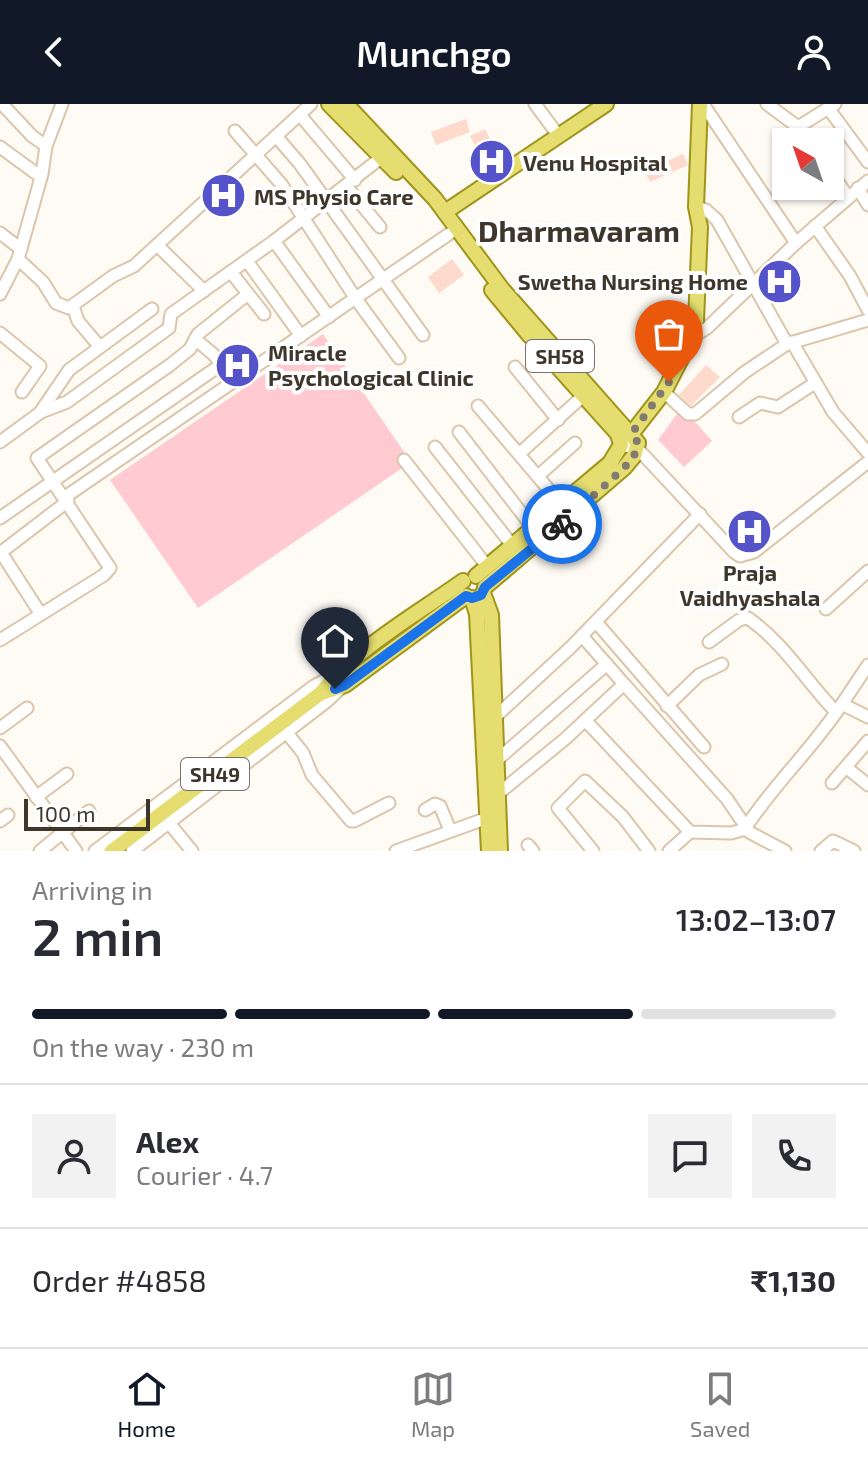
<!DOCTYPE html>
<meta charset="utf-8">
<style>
:root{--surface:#fff;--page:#f2f2f3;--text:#2b2b33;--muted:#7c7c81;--line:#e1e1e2;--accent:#111827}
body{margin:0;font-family:"Exo 2",sans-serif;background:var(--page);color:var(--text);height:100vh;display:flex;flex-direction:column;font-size:30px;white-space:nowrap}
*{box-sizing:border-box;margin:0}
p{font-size:26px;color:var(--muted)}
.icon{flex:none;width:44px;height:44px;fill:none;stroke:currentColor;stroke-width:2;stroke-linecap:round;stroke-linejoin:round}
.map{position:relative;height:747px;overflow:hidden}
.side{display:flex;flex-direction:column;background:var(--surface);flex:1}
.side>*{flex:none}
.needle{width:52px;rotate:320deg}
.tools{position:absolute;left:772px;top:24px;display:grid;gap:16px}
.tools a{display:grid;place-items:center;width:72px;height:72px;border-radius:0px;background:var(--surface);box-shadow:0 2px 6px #0004;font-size:40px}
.scale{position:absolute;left:24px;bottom:20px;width:126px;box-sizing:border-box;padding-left:8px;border:4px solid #3f362b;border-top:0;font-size:22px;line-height:28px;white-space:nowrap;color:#3f362b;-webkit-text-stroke:6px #fff;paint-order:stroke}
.pin{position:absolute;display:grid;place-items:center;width:68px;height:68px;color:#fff;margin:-82px -34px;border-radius:50% 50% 50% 0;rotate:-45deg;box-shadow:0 0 8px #0007}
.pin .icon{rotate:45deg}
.courier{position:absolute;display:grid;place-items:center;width:80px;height:80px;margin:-40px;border:6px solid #1a73e8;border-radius:50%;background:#fff;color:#222;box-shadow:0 2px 10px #0007}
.overview em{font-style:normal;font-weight:600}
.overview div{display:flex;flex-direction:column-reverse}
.overview{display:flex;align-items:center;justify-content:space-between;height:136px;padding:0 32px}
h1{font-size:52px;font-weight:600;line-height:60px}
.bar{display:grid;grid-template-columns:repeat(4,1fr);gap:12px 8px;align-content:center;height:96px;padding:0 32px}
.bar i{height:10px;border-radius:6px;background:var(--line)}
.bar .on{background:var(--accent)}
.bar p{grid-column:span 4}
.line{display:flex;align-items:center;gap:20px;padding:0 32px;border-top:2px solid var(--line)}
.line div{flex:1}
.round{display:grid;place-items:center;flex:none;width:84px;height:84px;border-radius:0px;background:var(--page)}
header{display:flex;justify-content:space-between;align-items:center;height:104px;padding:0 32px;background:var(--accent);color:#fff;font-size:36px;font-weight:600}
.dock{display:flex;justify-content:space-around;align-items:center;height:112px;border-top:2px solid var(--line);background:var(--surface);font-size:22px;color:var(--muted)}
.dock a{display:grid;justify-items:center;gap:4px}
.dock .on{color:var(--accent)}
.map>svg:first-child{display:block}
.green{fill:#ffcbd0}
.building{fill:#fddacb}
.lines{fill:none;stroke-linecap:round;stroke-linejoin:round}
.minor-casing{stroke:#dbc6ab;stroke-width:15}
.major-casing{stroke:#a0941a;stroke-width:18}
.minor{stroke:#fff;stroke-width:11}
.major{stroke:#e5dd70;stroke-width:14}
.done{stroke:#827b71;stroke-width:8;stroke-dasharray:0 14.4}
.route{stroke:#1a73e8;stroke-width:10}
.labels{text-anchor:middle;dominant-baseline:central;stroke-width:8;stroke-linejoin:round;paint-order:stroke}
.shield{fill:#fff;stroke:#79726b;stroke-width:2}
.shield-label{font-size:20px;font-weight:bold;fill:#3f362b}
.poi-label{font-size:22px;font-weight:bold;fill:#3f362b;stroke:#fff;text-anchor:start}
.district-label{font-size:30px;font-weight:bold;fill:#3f362b;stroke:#fff}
</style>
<header><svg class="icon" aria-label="back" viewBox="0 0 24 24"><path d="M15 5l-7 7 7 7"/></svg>Munchgo<svg class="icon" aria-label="person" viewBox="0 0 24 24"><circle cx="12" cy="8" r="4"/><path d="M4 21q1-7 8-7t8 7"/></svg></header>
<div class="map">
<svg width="868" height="747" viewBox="0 0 868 747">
<rect width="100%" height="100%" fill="#fefaf4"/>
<g class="green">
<polygon points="323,230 411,358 198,504 110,376"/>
<polygon points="682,303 712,337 684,363 658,336"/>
</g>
<g class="building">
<polygon points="466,15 470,28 436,41 431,28"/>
<polygon points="485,25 502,58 488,67 470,32"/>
<polygon points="683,50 688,61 650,78 645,67"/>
<polygon points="452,155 464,171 439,189 428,173"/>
<polygon points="788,160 801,181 774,200 764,182"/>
<polygon points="673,202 680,211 655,234 647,226"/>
<polygon points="706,261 720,273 691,302 679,291"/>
<polygon points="748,405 766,428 750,440 732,418"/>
</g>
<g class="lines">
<defs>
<g id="minor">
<polyline points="2,0 32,32 46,42"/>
<polyline points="62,0 46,42 42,70 18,155 43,178 56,199 69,204 113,172 134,162 311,0"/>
<polyline points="535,0 558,31"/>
<polyline points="703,0 796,139"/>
<polyline points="767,0 798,23 810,38"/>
<polyline points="828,4 868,58"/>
<polyline points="300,11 355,76"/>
<polyline points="798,23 835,0"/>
<polyline points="235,27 282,81 356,195 399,254"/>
<polyline points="276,32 300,60 423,231"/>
<polyline points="0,43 41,73"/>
<polyline points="830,66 848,93"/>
<polyline points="346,82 380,123"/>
<polyline points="858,84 868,101"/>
<polyline points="696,103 706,106 717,116 787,240 868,216"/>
<polyline points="815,122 850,172 868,206"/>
<polyline points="0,129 21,145"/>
<polyline points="274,137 329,213"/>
<polyline points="157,141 204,187"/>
<polyline points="247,157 301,232"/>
<polyline points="231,168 264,210"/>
<polyline points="0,190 18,155"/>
<polyline points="73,202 78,217 100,243"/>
<polyline points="0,229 40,262 22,288"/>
<polyline points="195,235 213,250 235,275"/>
<polyline points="689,235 707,224 796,139 868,77"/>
<polyline points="792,238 833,308 868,349"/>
<polyline points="515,263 558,316"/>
<polyline points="664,288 688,310 695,310 745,268 787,240"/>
<polyline points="478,302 561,400"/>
<polyline points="41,307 69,266 152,205"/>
<polyline points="739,313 760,299 778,303 815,279"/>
<polyline points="459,328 533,424"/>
<polyline points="0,338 41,308 67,298 169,224 171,210 274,137 382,53"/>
<polyline points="621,341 638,345 734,448 740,452 754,448 868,358"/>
<polyline points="435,343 512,441"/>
<polyline points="520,349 583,292"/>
<polyline points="404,356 487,462"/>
<polyline points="538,372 575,339"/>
<polyline points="65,393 449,130"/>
<polyline points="0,414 222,260"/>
<polyline points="826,505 868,467"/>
<polyline points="40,509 2,450 4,446 68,397"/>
<polyline points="596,518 704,643"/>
<polyline points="582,532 624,580"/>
<polyline points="0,536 104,471 110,464 37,354 170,261 190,245 198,230 248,190"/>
<path d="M709 538 739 516 748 514C784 539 806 577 836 608"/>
<polyline points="842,600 868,561"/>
<polyline points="667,602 699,571 722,560"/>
<polyline points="494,614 570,544 700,410"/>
<polyline points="586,617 690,728 731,729 746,725"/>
<polyline points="0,624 27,604"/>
<polyline points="287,629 303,649 312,671 351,717 354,717 389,699"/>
<polyline points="0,642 76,747"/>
<polyline points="497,656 607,560"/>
<polyline points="847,664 868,681"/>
<polyline points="832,679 868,637"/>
<path d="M499 689 565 635 624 580 727 695 746 723C775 679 813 644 842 600L868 613"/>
<polyline points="36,693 67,670"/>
<polyline points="425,706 435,700 440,702 450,726"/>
<polyline points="0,717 8,711"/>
<polyline points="169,719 192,747"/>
<polyline points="746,723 749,728 785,747"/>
<polyline points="528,741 533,747"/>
<polyline points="40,747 89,707"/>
<polyline points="95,747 314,582 333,572"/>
<polyline points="132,747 326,598 341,584"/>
<polyline points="396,747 493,712"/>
<polyline points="593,747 558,704 585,677 623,713 649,747"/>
<polyline points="669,747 690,728"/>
<polyline points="821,747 833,737 854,747"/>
</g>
<g id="major">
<polyline points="329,0 396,68"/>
<polyline points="346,0 435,95 502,185 638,339 634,352 624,364 485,483"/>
<polyline points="445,108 606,0"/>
<polyline points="492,186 530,232"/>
<polyline points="632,329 664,288 685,247 696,217 700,123 696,103 700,0"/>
<polyline points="476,472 610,359 621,341 618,330 557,262"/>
<polyline points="483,489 491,511 500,747"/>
<polyline points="472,494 477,510 489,747"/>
<polyline points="321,589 345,581 466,492"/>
<path d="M112 747 321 589C356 544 417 510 463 477"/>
</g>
</defs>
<use href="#minor" class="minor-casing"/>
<use href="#major" class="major-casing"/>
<use href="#minor" class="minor"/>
<use href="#major" class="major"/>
</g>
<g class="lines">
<polyline class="done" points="562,420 624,364 634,352 638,339 632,329 669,278"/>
<polyline class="route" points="335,585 345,581 466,492 472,494 481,491 485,483 562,420"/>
</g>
<defs>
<symbol id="hospital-disc" viewBox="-11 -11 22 22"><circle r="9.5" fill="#5553ca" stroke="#fff"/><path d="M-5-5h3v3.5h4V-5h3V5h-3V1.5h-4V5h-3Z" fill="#fff"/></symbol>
</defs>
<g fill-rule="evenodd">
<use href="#hospital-disc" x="466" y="32" width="51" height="51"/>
<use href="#hospital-disc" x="198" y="66" width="51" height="51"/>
<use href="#hospital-disc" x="754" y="152" width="51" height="51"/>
<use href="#hospital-disc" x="212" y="236" width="51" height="51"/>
<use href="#hospital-disc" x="724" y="402" width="51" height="51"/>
</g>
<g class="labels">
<g class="shield">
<rect x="526" y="236" width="68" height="32" rx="6"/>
<rect x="181" y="654" width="68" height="32" rx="6"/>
</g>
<g class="shield-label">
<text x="560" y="252">SH58</text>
<text x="215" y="670">SH49</text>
</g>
<g class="poi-label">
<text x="523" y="58">Venu Hospital</text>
<text x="254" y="92">MS Physio Care</text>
<text x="748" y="177" text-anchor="end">Swetha Nursing Home</text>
<text x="268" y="248">Miracle<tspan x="268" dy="25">Psychological Clinic</tspan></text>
<text x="750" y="468" text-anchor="middle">Praja<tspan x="750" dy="25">Vaidhyashala</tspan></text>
</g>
<g class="district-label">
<text x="579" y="126">Dharmavaram</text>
</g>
</g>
</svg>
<div class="tools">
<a><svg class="needle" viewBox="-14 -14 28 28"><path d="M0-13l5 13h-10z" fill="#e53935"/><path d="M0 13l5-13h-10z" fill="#7c7c81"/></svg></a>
</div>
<div class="scale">100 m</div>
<div class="pin" style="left:669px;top:278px;background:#ea580c"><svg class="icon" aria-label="bag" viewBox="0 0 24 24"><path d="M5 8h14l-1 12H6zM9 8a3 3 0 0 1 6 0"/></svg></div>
<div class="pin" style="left:335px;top:585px;background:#1f2937"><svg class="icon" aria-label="home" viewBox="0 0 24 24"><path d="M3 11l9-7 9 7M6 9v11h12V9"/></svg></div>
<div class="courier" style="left:562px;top:420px"><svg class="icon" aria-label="bike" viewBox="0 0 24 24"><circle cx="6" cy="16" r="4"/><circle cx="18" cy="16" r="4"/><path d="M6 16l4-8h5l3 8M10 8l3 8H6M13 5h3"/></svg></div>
</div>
<section class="side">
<div class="overview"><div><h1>2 min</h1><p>Arriving in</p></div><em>13:02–13:07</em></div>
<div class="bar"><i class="on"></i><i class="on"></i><i class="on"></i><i></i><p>On the way · 230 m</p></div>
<div class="line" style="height:144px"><a class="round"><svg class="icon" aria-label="person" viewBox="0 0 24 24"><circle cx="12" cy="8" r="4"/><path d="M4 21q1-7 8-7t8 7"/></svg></a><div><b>Alex</b><p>Courier · 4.7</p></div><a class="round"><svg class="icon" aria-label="chat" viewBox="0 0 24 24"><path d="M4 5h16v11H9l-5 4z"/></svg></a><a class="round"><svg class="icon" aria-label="phone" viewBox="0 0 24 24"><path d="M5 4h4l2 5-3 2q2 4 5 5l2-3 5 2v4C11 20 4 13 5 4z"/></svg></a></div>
<div class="line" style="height:104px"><div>Order #4858</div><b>₹1,130</b></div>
</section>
<nav class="dock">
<a class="on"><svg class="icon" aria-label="home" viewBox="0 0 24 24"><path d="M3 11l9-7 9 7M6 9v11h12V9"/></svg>Home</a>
<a><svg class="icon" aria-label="map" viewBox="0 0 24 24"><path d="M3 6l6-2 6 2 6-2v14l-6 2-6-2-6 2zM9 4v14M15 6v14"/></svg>Map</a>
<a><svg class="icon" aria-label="saved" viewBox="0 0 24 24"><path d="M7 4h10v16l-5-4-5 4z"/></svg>Saved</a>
</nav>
